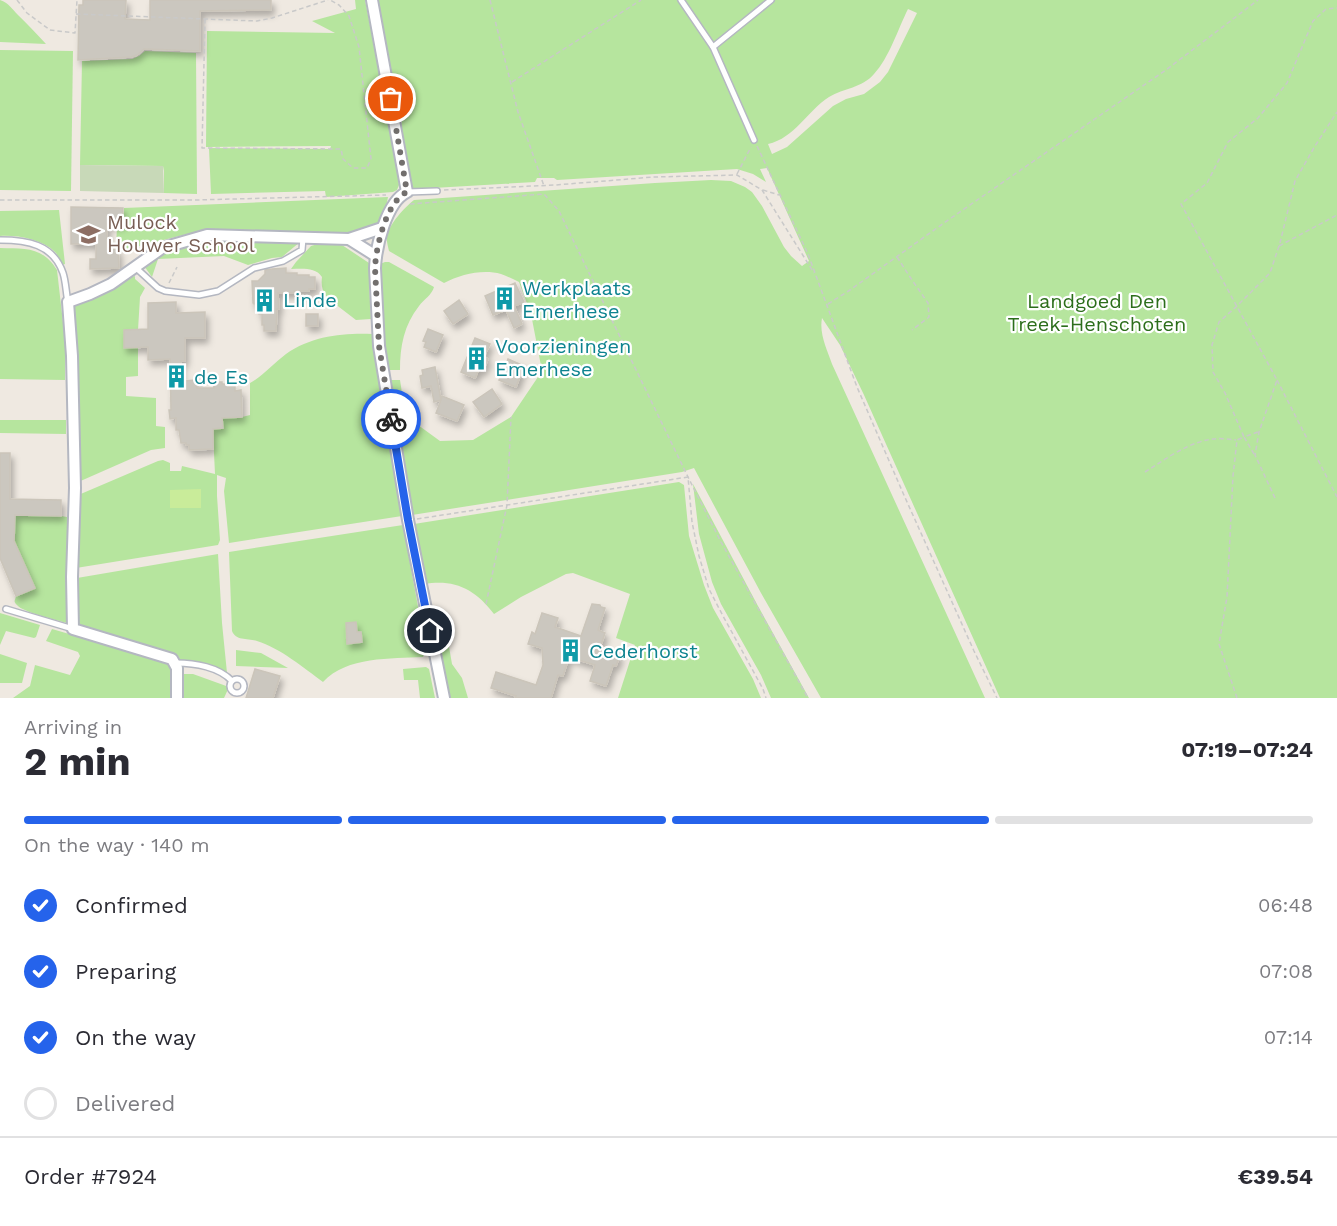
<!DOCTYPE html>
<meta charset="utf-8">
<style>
:root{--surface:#fff;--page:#f7f7f7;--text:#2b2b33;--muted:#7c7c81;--line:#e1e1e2;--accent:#2563eb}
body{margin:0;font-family:"Work Sans",sans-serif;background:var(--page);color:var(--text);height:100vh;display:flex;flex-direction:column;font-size:22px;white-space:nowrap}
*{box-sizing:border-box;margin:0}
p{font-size:20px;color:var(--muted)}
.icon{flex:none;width:33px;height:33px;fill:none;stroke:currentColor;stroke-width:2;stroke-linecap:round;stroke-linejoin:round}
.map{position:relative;height:698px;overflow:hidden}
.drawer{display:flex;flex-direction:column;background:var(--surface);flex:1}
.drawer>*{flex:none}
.pin{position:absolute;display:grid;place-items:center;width:51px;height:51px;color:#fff;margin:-26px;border:3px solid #fff;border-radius:50%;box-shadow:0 2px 6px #0007}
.courier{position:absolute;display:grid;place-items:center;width:60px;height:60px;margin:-30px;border:4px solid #2563eb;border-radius:50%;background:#fff;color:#222;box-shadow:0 2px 8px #0007}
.summary em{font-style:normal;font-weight:700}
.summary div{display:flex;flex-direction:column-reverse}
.summary{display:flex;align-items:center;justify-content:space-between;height:102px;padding:0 24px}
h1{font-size:39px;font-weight:700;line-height:45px}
.bar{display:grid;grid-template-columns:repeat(4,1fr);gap:9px 6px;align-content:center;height:72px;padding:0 24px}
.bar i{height:8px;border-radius:4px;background:var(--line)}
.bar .current{background:var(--accent)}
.bar p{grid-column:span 4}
.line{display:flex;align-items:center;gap:15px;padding:0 24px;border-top:2px solid var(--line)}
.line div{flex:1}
ol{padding:0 24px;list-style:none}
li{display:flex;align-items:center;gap:18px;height:66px}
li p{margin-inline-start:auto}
li .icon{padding:6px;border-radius:50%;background:var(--accent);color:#fff;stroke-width:4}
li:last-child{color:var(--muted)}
li i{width:33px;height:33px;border:3px solid var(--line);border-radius:50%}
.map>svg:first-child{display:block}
.green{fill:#b6e59e;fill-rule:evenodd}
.cemetery{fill:#c8d9b8}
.pitch{fill:#c9ec9a}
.building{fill:#cbc7bf;stroke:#cbc5ba;stroke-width:1.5;filter:url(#shadow)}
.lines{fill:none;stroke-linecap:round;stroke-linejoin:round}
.service-casing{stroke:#b4b7c1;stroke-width:8}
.minor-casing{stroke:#b4b7c1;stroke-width:14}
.path{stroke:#c9c9c9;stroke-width:1.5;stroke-dasharray:4.5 3;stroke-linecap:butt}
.service{stroke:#fff;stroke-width:5}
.minor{stroke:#fff;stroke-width:10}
.done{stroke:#726f6d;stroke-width:6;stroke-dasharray:0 10.8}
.route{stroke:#2563eb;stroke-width:8}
.labels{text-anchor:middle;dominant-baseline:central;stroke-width:4.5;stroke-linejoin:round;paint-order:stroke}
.education-label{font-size:20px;fill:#785e54;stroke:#fff;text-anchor:start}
.culture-label{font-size:20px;fill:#0d838f;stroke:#fff;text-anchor:start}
.park-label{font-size:20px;fill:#2c6e1b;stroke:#fff}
</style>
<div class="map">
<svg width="1337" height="698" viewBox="0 0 1337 698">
<defs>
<filter id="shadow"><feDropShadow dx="3" dy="5" stdDeviation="3" flood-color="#0004"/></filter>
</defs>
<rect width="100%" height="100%" fill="#efe9e1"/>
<g class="green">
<path d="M0 0C9 3 12 9 18 15 28 25 37 34 46 44L0 42Z"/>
<polygon points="355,0 365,0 393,142 399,185 397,190 393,192 326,197 325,191 211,194 209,148 330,149 331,146 206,147 207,31 335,33 312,21 356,9"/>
<path d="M376 0H1337V698H1000L864 395 840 345 822 318C819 334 827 349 832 364L985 698H821L761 593 694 468 682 472 412 515 390 380H400L402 393 418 425 440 441 473 440 511 417 542 371 531 314 519 282C513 279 507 276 501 274 483 269 461 274 444 283L389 251C388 246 386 240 387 236 390 223 404 208 414 200L655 183 711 180 731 181 745 187 752 192 762 206 784 247 791 256 802 266 809 261 767 168 760 169 766 182 753 174 737 169 557 180 554 178H537L535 182 416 189 411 187 400 124 402 123 400 115H398ZM908 9 917 13 888 72 880 82 864 94 846 99 833 106 787 147 772 154 768 144C795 138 807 111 829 97 844 88 862 88 874 74 889 58 898 29 908 9Z"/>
<polygon points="0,50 73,51 71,191 0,190"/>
<polygon points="145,51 196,53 197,194 164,193 164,171 163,166 80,165 82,61 132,59 139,56"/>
<polygon points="388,197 383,222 349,233 220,232 187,234 116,252 117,224 123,224 124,208"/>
<path d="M59 210 65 264 62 265C60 261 58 255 55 252 42 239 17 235 0 236V211Z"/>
<polygon points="222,241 300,242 282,257 272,258 248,265 224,256 158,259 152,277 139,259 199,244"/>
<path d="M321 243 342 245 369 263V283L371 319 356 320 326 297C322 290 321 285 322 277 315 267 303 269 291 269L296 262 311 246Z"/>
<path d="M0 248C25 249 42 246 57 270L65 340V380L0 379Z"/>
<path d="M385 262H389L434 287C432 295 424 299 419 306 404 325 400 346 400 370H388L381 307 380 264Z"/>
<polygon points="135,276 135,279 145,288 140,297 138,330 124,331 124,348 138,348 138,376 126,377 126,396 156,398 156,426 165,427 165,448 151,450 76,483 70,306 123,280"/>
<path d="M372 334 384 418 402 516 229 543 224 491 226 478 217 475V496L220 540 218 545 76 568V496L158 461 163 460 170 463V471H181L182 466 215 474 213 432 206 429 222 428V412L226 417H242L250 415V383C263 376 274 363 286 354 312 336 342 333 372 334Z"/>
<polygon points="0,420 66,420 66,434 0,433"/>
<path d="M679 482 684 485 689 536 704 585 713 608 753 679 761 698H618L635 645 616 638 630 594 573 573 566 574 521 597 494 614C475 589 455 579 424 584L414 524Z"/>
<polygon points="693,484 758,606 809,698 771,698 761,675 721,604 712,582 699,534"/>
<path d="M15 515 61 516 67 517 68 619 67 623C57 620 22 612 17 605 13 601 15 601 16 596L34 588 13 538Z"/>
<path d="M403 525 426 650 423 657C391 659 347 656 323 682 304 668 280 648 257 641 247 638 236 641 232 631L229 552Z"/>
<polygon points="218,554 222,623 227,673 205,665 180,662 179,657 79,627 77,578"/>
<polygon points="0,613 40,625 36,637 34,638 6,631 0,645"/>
<polygon points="432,624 444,628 448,641 452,664 462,678 468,698 447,698"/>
<polygon points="52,629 169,663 171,667 172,698 13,698 30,686 35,665 70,675 80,656 78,652 46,641"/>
<polygon points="236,650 261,653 288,668 236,666"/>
<polygon points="0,654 27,663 22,683 0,683"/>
<polygon points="426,667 429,669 435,698 420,698 418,680 404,680 403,669"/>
<polygon points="184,674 193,674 229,687 224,698 180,698 181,675"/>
</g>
<polygon class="cemetery" points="80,165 163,166 164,193 80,191"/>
<polygon class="pitch" points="201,489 201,508 170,508 170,490"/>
<g class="building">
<polygon points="83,0 126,0 125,19 150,20 150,0 271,0 271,10 200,11 200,51 144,49 137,55 131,57 78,60 79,5 83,5"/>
<polygon points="71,207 123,208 122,224 107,224 107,249 118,249 119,268 90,269 90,259 96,259 96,244 71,244"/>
<polygon points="286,268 286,273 297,273 297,275 309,275 309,277 315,277 315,289 309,289 309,291 294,291 294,293 278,293 279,309 277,309 276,331 264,331 264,325 262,325 262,314 259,314 259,304 254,304 254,303 253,303 252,281 258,281 265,274 265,270 272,269"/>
<polygon points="515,283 524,302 514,306 522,324 514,328 506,310 493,315 485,296"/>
<polygon points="459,300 468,314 453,324 444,311"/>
<polygon points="176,302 176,313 205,312 205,338 185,338 185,361 181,361 181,381 197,380 197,388 214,388 213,382 222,382 222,384 228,384 228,386 235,386 235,391 241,390 242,417 222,418 223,428 213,429 213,449 189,450 189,445 186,445 186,443 181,443 179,430 176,430 176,418 170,419 169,410 171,410 170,359 148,360 148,347 124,348 124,330 148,329 148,303"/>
<rect x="306" y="314" width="12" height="12"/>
<polygon points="428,329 443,335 436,352 424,347 426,342 423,341"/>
<polygon points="475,338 490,344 484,357 488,359 483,371 479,369 475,378 461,372"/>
<polygon points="508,359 524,366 516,387 499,380"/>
<polygon points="435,367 441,400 442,396 464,405 457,421 436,413 441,400 434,402 431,386 422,388 420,376 423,375 422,370"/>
<polygon points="492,389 502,404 484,417 473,402"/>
<polygon points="0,453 10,453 10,499 61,500 61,516 15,515 14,541 35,588 16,596 0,558"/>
<polygon points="592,604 600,605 601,607 605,608 598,630 605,633 600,648 620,655 616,666 613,665 606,686 590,681 595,665 569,657 563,676 558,675 551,698 515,698 516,696 491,688 496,672 536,685 543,665 542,648 528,644 532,632 535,634 542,613 558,618 555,627 581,636"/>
<polygon points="356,622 357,632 361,632 362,642 347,644 346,623"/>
<polygon points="255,669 280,676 273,698 246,698"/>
</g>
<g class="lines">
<defs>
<g id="service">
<polyline points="681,0 713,47 754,140"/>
<polyline points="713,47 771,0"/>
<polyline points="407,192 437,191"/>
<path d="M0 240C27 240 53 244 63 273 66 282 66 293 68 302"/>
<polyline points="135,267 158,288 165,291 199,295 218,291 254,268 283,261 302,250 303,238"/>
<polyline points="6,609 73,629"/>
<path d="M176 663C195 663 219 667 232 681"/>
<circle cx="237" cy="686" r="7"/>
</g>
<g id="minor">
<path d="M372 0 407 192C386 202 376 247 375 268L379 346 408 520 444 698"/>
<polyline points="349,239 376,256"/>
<polyline points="177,698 177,668 172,659 73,629 72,577 75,488 72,356 68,302 90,294 111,284 162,248 207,235 349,239 382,228"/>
</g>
</defs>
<use href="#service" class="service-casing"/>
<use href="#minor" class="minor-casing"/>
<g class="path">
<polyline points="17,0 27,13 50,30 75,33 77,0"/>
<polyline points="490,0 518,112 544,186"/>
<polyline points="76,14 257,21 272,18 328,0"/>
<polyline points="205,19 202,148 341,149 343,159 353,168 367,168 371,159 359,47 349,16 339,5 330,0"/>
<polyline points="512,82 641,0"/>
<polyline points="757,146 808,254 857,387 903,493 974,651 997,698"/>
<polyline points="737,174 751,147"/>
<polyline points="444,190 556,185 653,177 737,175 762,190 814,273"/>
<polyline points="763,190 779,195"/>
<polyline points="0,200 195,200 386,195"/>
<polyline points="410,204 544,194 559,211 688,477 721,542 808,698"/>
<polyline points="1279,246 1337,215"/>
<polyline points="897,257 912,280 928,303 929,317 912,330"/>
<polyline points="169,283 177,267"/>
<polyline points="828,304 850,290 951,218 1166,70 1258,0"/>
<polyline points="1277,380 1337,497"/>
<polyline points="1254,454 1244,437 1258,432"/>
<path d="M1145 472C1166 459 1188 442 1213 439 1220 438 1229 439 1236 440"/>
<polyline points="1275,498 1255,455 1259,432 1277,380 1181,204 1207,183 1228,142 1258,118 1287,83 1313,21 1326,9 1337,8"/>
<polyline points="417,519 688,477 692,522 699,556 709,589 723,616 763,689 766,698"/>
<polyline points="486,604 507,505 511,417"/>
<polyline points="1237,698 1219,644 1227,597 1233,476 1237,440 1244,437 1225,393 1213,372 1212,345 1219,322 1237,306 1270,273 1280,243 1295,181 1315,146 1337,112"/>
</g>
<use href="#service" class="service"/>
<use href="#minor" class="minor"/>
</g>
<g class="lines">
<path class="done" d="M391 99 407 192C386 202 376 247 375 268L379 346 391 419"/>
<polyline class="route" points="391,419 408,520 430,631"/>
</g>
<defs>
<symbol id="school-bare" viewBox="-9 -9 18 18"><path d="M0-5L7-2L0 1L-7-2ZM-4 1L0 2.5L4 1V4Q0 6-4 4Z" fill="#8d6e63" stroke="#fff" stroke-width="2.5" paint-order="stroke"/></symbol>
<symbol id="building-bare" viewBox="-9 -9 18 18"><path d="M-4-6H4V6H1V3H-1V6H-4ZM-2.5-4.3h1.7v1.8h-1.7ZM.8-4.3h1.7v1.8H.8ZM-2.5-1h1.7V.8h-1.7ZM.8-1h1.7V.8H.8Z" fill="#0f9aa8" stroke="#fff" stroke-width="2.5" paint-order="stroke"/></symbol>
</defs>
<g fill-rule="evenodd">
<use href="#school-bare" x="72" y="218" width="33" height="33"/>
<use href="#building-bare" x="488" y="282" width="33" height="33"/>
<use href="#building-bare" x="248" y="284" width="33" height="33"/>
<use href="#building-bare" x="460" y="342" width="33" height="33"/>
<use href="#building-bare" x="160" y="360" width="33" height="33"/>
<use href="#building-bare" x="554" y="634" width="33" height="33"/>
</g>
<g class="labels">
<g class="education-label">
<text x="107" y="222">Mulock<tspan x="107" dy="23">Houwer School</tspan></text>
</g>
<g class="culture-label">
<text x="522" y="288">Werkplaats<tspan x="522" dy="23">Emerhese</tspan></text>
<text x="283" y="300">Linde</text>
<text x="495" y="346">Voorzieningen<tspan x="495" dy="23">Emerhese</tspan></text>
<text x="194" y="377">de Es</text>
<text x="589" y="651">Cederhorst</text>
</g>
<g class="park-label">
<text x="1097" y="301">Landgoed Den<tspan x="1097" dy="23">Treek-Henschoten</tspan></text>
</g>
</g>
</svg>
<div class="pin" style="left:391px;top:99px;background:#ea580c"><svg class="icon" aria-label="bag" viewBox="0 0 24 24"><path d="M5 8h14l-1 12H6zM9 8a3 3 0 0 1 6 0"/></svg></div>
<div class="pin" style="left:430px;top:631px;background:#1f2937"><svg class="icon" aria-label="home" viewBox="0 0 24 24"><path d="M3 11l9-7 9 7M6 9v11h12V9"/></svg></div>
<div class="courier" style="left:391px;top:419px"><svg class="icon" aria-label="bike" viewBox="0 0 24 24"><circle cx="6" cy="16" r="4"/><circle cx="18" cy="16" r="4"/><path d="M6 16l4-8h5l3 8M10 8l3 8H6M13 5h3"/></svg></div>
</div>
<section class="drawer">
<div class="summary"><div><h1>2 min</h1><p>Arriving in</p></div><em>07:19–07:24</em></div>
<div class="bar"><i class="current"></i><i class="current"></i><i class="current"></i><i></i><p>On the way · 140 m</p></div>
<ol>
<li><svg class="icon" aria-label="check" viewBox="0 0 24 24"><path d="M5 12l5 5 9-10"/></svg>Confirmed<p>06:48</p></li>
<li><svg class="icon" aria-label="check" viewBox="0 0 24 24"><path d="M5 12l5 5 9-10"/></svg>Preparing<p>07:08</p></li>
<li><svg class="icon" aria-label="check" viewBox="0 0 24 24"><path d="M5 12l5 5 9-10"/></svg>On the way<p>07:14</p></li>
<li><i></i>Delivered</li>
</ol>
<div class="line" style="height:78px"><div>Order #7924</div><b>€39.54</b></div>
</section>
